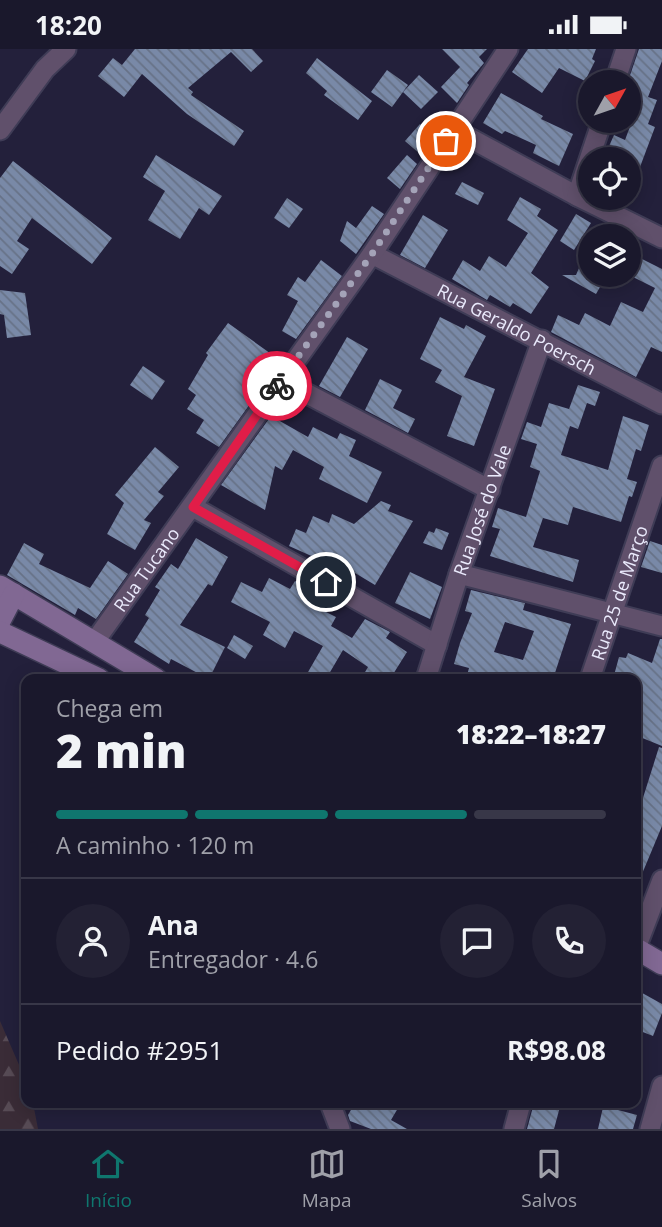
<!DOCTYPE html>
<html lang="pt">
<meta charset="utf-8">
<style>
:root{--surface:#1a182c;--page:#232134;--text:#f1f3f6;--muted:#9fa0a9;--line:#383748;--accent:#0f766e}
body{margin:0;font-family:"Open Sans",sans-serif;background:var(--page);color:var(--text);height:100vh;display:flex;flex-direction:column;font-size:26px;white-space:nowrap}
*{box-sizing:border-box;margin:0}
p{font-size:23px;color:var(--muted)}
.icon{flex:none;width:38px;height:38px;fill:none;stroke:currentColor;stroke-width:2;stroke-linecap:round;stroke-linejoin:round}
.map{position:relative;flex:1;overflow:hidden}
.panel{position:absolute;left:21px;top:625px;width:620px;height:434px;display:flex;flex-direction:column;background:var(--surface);border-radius:14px;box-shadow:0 4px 18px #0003,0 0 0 2px var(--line)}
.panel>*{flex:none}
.needle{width:46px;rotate:50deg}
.fabs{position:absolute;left:578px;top:21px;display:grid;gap:14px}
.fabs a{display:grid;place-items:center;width:63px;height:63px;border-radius:50%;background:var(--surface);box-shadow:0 4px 18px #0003,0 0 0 2px var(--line);font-size:35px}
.pin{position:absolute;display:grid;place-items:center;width:60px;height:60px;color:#fff;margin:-30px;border:4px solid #fff;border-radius:50%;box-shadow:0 2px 7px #0007}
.courier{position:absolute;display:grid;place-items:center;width:70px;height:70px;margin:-35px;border:5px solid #e11d48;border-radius:50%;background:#fff;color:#222;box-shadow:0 2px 9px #0007}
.summary em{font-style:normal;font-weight:800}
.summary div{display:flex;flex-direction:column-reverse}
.summary{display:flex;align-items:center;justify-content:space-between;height:119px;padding:0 35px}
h1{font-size:46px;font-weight:800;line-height:52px}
.bar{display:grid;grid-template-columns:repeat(4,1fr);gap:10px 7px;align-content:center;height:84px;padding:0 35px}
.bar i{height:9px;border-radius:5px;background:var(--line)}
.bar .active{background:var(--accent)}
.bar p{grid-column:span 4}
.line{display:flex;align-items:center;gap:18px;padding:0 35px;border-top:2px solid var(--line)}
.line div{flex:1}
.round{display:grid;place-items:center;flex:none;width:74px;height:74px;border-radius:37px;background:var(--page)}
.status{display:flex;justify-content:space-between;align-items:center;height:49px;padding:0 35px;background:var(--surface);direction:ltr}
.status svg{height:19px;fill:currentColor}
.menu{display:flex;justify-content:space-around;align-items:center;height:98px;border-top:2px solid var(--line);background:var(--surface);font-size:19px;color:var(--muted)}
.menu a{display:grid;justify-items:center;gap:4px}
.menu .active{color:var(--accent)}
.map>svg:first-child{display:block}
.forest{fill:url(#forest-firs)}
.building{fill:url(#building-back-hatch);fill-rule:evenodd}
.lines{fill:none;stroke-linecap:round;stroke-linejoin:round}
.street-casing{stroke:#3f3c56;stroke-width:23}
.secondary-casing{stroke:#3f3c56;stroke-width:24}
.street{stroke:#60506b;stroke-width:19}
.secondary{stroke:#816893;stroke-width:21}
.done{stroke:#a4a3b8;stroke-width:7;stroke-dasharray:0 12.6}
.route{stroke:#e11d48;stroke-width:9}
.labels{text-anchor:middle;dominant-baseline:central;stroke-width:7;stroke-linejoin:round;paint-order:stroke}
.street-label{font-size:18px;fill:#eaeafc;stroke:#0d0c18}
</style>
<div class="status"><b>18:20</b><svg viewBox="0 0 49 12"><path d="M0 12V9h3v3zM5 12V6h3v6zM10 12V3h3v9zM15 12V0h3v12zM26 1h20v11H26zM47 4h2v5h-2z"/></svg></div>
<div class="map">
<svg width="662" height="1080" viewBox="0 0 662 1080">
<defs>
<pattern id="forest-firs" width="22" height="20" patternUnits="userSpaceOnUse" patternTransform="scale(1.75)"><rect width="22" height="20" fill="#3a2c37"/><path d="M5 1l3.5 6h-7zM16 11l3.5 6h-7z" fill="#574b55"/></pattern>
<pattern id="building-back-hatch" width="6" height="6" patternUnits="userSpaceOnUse" patternTransform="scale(1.75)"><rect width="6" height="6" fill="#7989a7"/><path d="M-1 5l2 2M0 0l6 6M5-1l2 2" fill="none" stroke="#677287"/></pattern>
</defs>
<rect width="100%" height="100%" fill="#23203b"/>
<polygon class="forest" points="0,972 26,1032 26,1054 33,1054 38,1080 0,1080"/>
<g class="building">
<polygon points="135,0 252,0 263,12 251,23 231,3 188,39 193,43 191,46 244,82 234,97 187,65 142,25 124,48 98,27 113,9 122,16"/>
<polygon points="442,0 487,0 479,8 484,14 467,34 469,36 457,54 441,38 460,18"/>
<polygon points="528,0 596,0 592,10 595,12 585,32 559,19 542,44 512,23"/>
<polygon points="639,0 662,0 662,12 648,48 657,51 648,75 655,78 640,118 628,113 628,110 622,110 606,104 614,86 625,91 635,64 628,62 628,32"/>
<polygon points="317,9 372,52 358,71 324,46 327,42 306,24"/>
<polygon points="387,21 408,36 392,58 371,43"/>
<polygon points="419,26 438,43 421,60 403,43"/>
<polygon points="501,44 543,67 541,70 573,85 559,117 533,104 536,96 505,82 502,85 483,74"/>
<polygon points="420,75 435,89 420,105 405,92"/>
<polygon points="156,106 222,147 209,166 199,159 180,190 148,171 165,142 143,128"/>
<polygon points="407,106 417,115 400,140 387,129"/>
<polygon points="13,112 112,189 92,215 32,169 17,192 29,200 12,225 0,217 0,129"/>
<polygon points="462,133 484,144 478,156 455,145"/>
<polygon points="520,148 541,160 537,167 558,181 531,224 549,238 531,265 513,254 510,258 490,246 487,251 452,230 463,211 480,222 489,207 506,218 528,184 507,171"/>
<polygon points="287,149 303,160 289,179 274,169"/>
<polygon points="372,157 384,165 356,205 340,192 347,172 356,179"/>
<polygon points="576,165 591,174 574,201 560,192"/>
<polygon points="423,166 448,181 425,219 400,206"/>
<polygon points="590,194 590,226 607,226 596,245 562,226 576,226"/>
<polygon points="642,210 662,220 662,303 651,298 636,328 551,283 558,266 579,276 585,264 610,277 621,253 643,263 655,239 633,228"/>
<polygon points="321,211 342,227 296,290 282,282 298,252 287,246 298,228 305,233"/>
<polygon points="0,241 25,244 31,286 7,289 4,266 0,265"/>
<polygon points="440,268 464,280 466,276 486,287 464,328 495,340 474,397 447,387 462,347 435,333 442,321 420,310"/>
<polygon points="228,274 281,312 219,398 196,384 204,371 187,360 196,346 188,340 208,306 206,304"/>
<polygon points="347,288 368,300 340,348 319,337"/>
<polygon points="143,317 165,332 152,351 130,336"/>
<polygon points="380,330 402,341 393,359 415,370 408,384 365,361"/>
<polygon points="578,336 600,343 595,357 587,354 578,380 570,377 561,406 608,421 623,367 649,376 641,402 636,400 627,430 637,433 632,448 629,447 621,473 573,458 568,476 543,469 533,498 579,511 573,533 490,507 500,480 492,478 498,459 526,468 540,422 530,418 537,395 521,390 527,373 541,378 549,354 569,360"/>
<polygon points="271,367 308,388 313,378 337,390 340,384 356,391 349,407 382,423 367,454 319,430 324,418 293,401 282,421 275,417 265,461 221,436"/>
<polygon points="155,398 179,418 158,443 164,447 144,471 151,474 135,501 107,485 124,454 115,446"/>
<polygon points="381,452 391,456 388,462 413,472 375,536 355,524 354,526 289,497 296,480 306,484 313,467 329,474 332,465 354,475"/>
<polygon points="436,479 449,484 442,501 423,494 429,482 434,484"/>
<polygon points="196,489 228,508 212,537 208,535 180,576 225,598 209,630 171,610 169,615 134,593 149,569 145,566 160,541 155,538 171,515 178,520"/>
<polygon points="650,492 662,496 662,524 641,518"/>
<polygon points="24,494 44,505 39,515 90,539 108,512 128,525 96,570 78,559 75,566 7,526"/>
<polygon points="410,523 442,538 430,570 395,554"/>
<polygon points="269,529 290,540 295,532 319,545 312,556 336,568 331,577 352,589 365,570 390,583 386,589 407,603 390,630 361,630 368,618 343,601 326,630 304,630 323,597 294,582 285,599 263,586 270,573 231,553 241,533 262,543"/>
<path d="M471 541 525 554 523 561 571 575 553 630H466L469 619 454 615 460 594 472 564 465 562ZM505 573 534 582 523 611 494 603Z"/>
<polygon points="234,586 253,597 245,610 227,599"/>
<polygon points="660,590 662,590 662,697 635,686 635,630 613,630 619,608 626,609 628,604 652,614"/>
<polygon points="659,698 662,699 662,777 637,837 635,765 640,750 642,752"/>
<polygon points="635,940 662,955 662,964 653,987 635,980"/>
<polygon points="355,1054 401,1054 391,1071 407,1080 371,1080 350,1072 348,1066"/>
<polygon points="534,1054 561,1054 554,1080 527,1080"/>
<polygon points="604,1054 620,1054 618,1061 637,1066 633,1080 598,1080"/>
</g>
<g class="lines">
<defs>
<g id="street">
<polyline points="615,33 626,0"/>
<polyline points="453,80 577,147 662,189"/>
<polyline points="0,81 45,20 66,0"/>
<polyline points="577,147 602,72"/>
<path id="s1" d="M372 205 662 355"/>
<polyline points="281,331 490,441"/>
<polyline points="193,458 437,596"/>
<polyline points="459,525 662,577"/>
<path id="s2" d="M95 592 372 205 508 0"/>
<path id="s3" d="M426 630 459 525 542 291"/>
<path id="s4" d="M590 630 662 417"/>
<polyline points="636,899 662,831"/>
<polyline points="330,1054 340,1080"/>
<polyline points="514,1080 521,1054"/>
<polyline points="650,1080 662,1037"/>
</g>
<g id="secondary">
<polyline points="0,537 156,630"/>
<polyline points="0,572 14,545"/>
<polyline points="0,583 99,630"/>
<polyline points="635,899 662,915"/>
</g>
</defs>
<use href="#street" class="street-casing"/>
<use href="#secondary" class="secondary-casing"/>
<use href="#street" class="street"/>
<use href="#secondary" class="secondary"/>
</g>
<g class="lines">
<polyline class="done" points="277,337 372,205 446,92"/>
<polyline class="route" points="277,337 193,458 326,533"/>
</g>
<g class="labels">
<g class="street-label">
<text stroke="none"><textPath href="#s1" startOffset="163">Rua Geraldo Poersch</textPath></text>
<text stroke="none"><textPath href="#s3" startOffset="178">Rua José do Vale</textPath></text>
<text stroke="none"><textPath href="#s2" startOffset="88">Rua Tucano</textPath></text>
<text stroke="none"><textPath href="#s4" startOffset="91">Rua 25 de Março</textPath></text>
</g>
</g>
</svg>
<div class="fabs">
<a><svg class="needle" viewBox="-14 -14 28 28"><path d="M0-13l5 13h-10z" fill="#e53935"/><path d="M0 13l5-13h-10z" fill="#9fa0a9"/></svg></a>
<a><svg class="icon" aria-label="locate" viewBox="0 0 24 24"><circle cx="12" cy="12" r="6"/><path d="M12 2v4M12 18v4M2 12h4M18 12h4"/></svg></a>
<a><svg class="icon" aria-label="layers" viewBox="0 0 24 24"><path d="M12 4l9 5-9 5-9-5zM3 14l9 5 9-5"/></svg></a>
</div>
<div class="pin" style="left:446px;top:92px;background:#ea580c"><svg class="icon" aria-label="bag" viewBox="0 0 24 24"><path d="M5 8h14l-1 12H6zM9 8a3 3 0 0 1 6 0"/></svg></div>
<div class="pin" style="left:326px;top:533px;background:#1f2937"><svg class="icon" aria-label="home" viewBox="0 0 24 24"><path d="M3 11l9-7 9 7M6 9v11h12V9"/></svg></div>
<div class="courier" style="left:277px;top:337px"><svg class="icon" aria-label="bike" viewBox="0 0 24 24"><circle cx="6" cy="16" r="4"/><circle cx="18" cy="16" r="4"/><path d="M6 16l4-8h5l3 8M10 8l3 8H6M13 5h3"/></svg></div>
<section class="panel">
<div class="summary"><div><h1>2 min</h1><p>Chega em</p></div><em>18:22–18:27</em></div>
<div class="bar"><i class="active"></i><i class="active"></i><i class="active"></i><i></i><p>A caminho · 120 m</p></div>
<div class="line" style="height:126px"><a class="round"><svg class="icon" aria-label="person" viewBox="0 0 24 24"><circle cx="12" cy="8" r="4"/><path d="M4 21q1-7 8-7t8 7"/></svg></a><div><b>Ana</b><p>Entregador · 4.6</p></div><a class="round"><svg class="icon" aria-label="chat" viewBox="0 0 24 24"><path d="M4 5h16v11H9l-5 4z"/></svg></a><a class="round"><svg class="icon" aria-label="phone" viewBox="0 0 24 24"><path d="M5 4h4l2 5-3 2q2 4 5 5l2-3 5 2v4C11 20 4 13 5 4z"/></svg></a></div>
<div class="line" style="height:91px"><div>Pedido #2951</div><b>R$98.08</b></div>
</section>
</div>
<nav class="menu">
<a class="active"><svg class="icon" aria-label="home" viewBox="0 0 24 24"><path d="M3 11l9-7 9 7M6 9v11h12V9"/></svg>Início</a>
<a><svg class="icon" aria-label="map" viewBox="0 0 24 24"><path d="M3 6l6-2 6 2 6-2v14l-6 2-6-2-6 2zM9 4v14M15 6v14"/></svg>Mapa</a>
<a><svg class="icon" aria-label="saved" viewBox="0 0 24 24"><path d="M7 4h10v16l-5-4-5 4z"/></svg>Salvos</a>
</nav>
